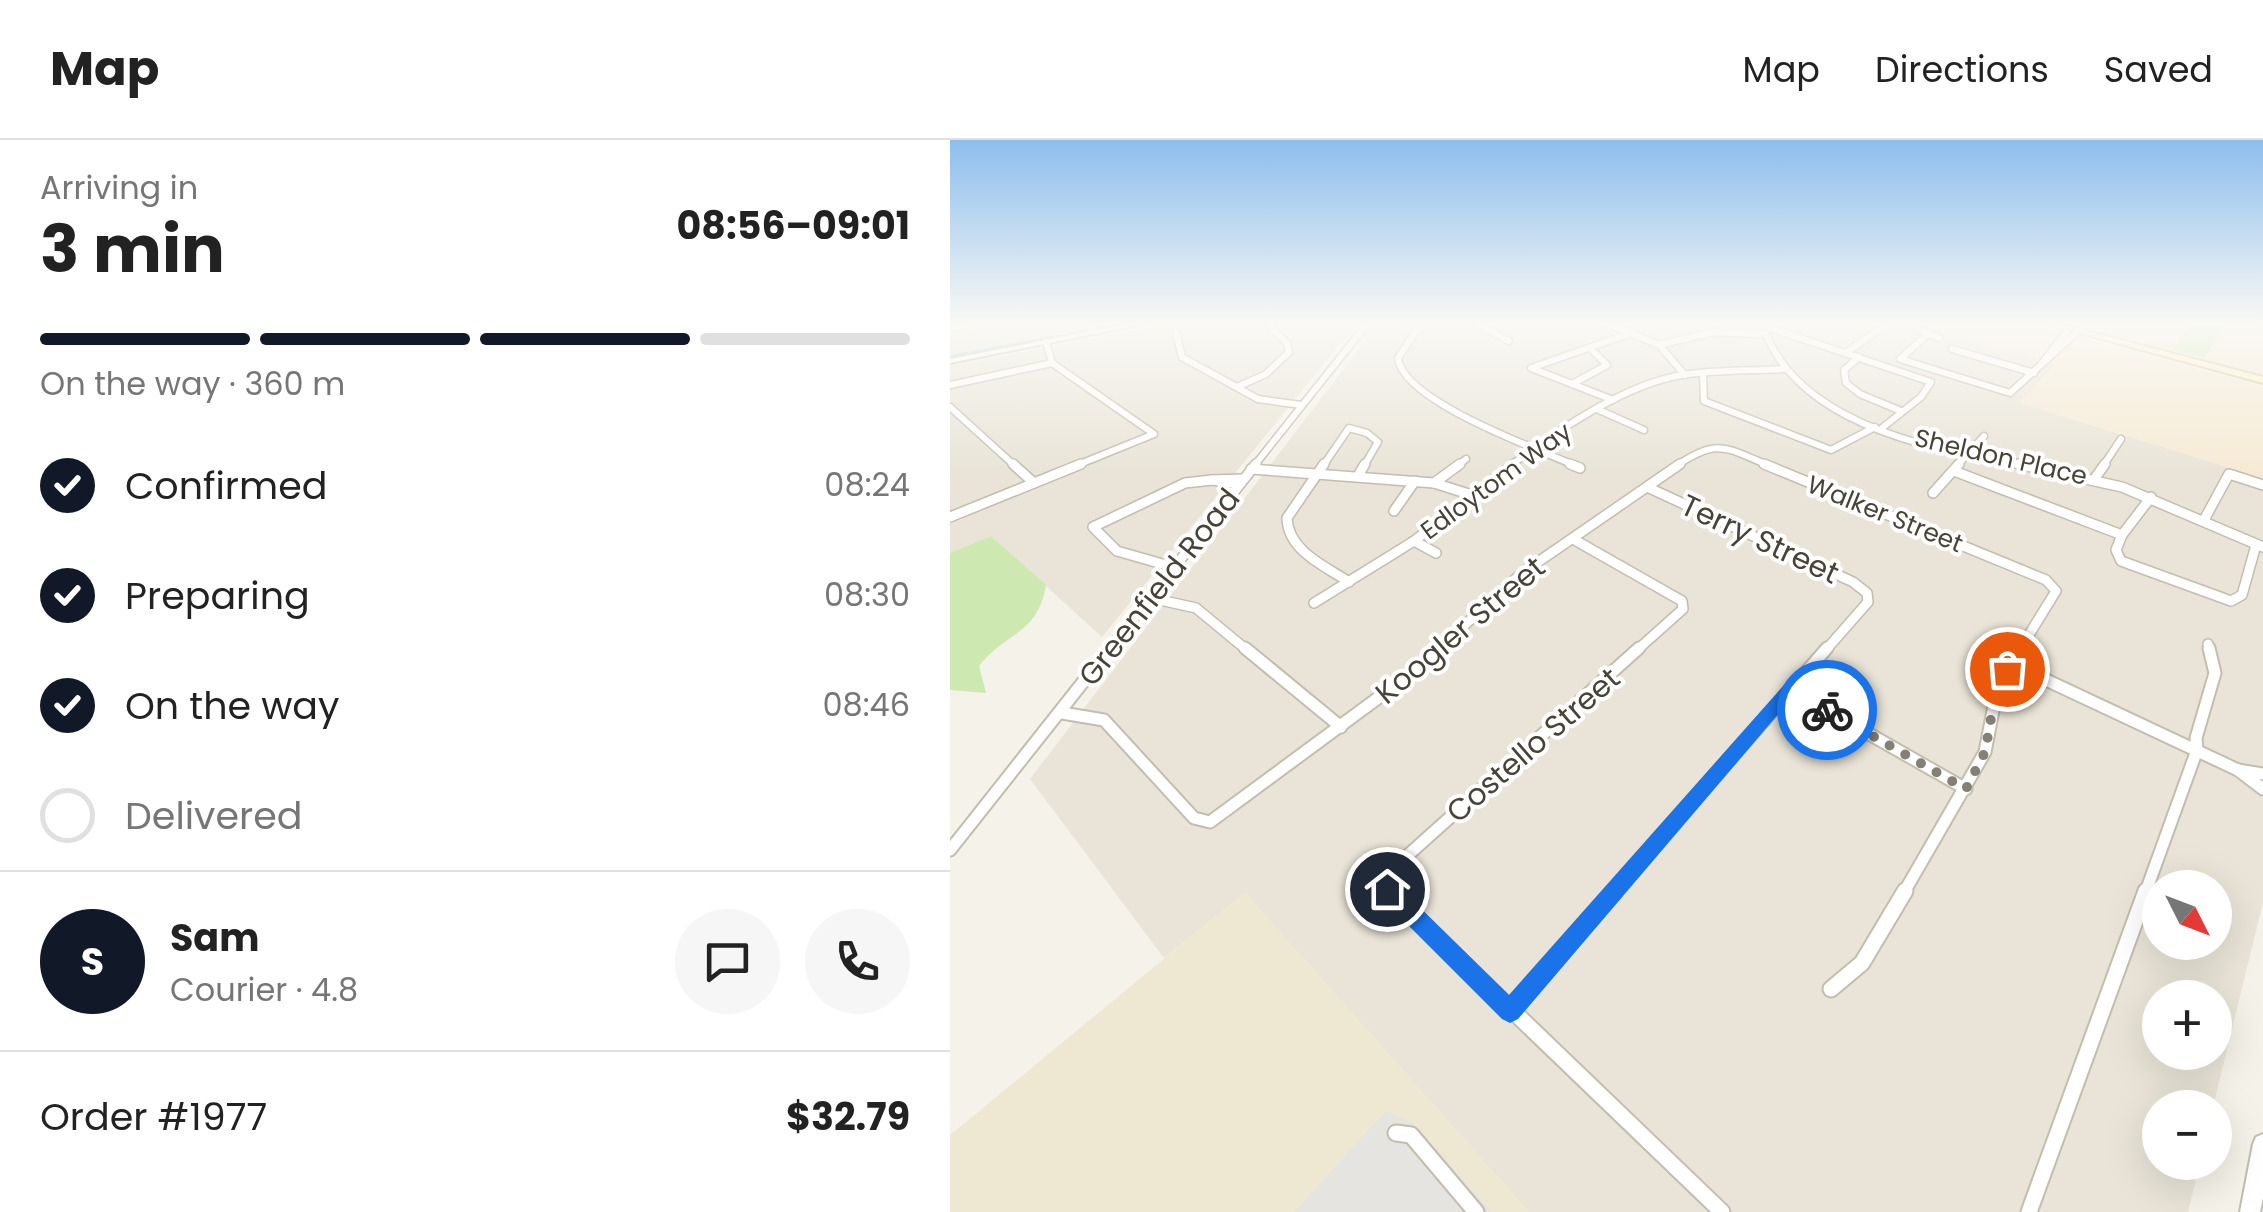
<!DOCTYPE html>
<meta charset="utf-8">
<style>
:root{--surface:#fff;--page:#f6f6f6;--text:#222;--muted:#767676;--line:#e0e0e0;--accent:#111827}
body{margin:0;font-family:Poppins,sans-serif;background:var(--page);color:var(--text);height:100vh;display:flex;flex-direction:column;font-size:38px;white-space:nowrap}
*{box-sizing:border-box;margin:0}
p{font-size:32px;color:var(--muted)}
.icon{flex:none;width:55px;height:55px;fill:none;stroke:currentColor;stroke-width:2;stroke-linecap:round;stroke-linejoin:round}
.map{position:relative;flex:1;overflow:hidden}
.sheet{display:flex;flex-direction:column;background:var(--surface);width:950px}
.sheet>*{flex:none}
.needle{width:65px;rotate:132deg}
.controls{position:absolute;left:1192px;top:730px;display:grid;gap:20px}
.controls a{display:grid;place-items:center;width:90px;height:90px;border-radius:50%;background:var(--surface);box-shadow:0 10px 40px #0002;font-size:50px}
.pin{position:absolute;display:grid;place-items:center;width:85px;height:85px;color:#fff;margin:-42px;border:5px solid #fff;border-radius:50%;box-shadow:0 2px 10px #0007}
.courier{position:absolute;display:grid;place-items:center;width:100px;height:100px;margin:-50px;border:8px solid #1a73e8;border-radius:50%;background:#fff;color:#222;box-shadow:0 2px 12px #0007}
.head em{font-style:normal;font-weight:700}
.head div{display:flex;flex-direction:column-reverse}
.head{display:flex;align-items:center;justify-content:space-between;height:170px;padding:0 40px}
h1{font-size:65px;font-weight:700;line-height:75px}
.bar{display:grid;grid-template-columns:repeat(4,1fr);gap:15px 10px;align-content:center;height:120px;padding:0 40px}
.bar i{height:12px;border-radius:8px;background:var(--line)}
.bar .on{background:var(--accent)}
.bar p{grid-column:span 4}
.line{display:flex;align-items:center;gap:25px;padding:0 40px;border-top:2px solid var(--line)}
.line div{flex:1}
.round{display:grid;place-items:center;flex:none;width:105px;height:105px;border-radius:52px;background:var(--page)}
ol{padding:0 40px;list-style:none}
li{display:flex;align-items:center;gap:30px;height:110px}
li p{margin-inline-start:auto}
li .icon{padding:10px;border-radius:50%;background:var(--accent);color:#fff;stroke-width:4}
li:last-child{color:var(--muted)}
li i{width:55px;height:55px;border:5px solid var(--line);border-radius:50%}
header{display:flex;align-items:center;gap:60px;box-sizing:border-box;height:140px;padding:0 50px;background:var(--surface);border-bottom:2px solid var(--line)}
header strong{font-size:48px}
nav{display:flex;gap:55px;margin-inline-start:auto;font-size:35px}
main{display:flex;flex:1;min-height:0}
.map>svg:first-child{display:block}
.residential{fill:#e9e4d7;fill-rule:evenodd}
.commercial{fill:#f6ead4}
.education{fill:#eee8d3}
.green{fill:#cde9b1}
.parking{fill:#e6e4e0}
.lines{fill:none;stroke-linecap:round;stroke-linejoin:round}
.stream{stroke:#a5cef2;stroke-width:2.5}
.minor-far3-casing{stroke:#c3bdae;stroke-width:9}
.minor-far2-casing{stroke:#c3bdae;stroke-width:12}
.minor-far1-casing{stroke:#c3bdae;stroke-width:15}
.minor-casing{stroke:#c3bdae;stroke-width:19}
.tertiary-casing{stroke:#c3bdae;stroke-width:4}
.secondary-casing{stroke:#d5c898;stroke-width:4}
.minor-far3{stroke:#fff;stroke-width:6}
.minor-far2{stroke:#fff;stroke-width:9}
.minor-far1{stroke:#fff;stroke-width:11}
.minor{stroke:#fff;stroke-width:15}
.tertiary{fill:#fff;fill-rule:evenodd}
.secondary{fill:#fff5c8;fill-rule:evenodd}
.route{fill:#1a73e8}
.done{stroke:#858075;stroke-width:10;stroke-dasharray:0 18}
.labels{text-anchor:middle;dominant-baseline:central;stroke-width:8;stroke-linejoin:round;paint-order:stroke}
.far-street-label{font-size:25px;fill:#484337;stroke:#fff}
.street-label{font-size:30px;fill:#484337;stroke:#fff}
</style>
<header>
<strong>Map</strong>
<nav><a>Map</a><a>Directions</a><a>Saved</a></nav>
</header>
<main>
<section class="sheet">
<div class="head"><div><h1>3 min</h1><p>Arriving in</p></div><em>08:56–09:01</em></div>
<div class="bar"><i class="on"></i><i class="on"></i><i class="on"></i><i></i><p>On the way · 360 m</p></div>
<ol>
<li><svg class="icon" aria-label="check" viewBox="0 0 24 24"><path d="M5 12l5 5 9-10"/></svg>Confirmed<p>08:24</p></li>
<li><svg class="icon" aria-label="check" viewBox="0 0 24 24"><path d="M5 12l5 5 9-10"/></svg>Preparing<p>08:30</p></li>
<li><svg class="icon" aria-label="check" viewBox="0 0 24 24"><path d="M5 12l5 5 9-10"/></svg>On the way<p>08:46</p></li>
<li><i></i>Delivered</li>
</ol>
<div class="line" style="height:180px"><b class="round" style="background:var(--accent);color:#fff">S</b><div><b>Sam</b><p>Courier · 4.8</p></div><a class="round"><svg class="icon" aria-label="chat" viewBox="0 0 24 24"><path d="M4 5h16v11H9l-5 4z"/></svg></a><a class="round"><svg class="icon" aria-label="phone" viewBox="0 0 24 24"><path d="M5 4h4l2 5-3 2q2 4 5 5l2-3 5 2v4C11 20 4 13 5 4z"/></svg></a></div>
<div class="line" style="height:130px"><div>Order #1977</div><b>$32.79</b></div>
</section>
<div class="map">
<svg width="1313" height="1072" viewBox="0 0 1313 1072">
<rect width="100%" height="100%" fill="#f5f2e9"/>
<g class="residential">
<polygon points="0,184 156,184 0,215"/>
<polygon points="218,184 406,184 152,497 41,396 0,413 0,226"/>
<path d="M428 184H952L1106 224 1070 263 1313 338V762L1263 967 1210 968V1022L1250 1023 1238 1072H579L295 753 214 818 80 639ZM1210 748H1265V802H1210ZM1210 858H1265V912H1210Z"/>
</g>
<g class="commercial">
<polygon points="952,184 1078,184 1313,246 1313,338 1069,263 1105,224"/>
<polygon points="1124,184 1240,184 1223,210"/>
<polygon points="1275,184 1313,184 1313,235 1252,220"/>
</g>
<polygon class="education" points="295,752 579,1072 0,1072 0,995"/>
<g class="green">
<polygon points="1240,184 1276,184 1254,218 1223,210"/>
<path d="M41 396 96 445C88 495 55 492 29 526L36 553 0 550V413Z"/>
</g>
<polygon class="parking" points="436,971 463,983 541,1072 344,1072"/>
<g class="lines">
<polyline class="stream" points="0,216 172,184"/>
<defs>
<g id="minor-far3">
<path d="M471 184 448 218C452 261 588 309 626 326"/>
<polyline points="527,184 559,201"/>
<polyline points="659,184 709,205 735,235"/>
<polyline points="0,188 23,184"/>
<polyline points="820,188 981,242 971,257 932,288"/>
<polyline points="968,190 989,198"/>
<polyline points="226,192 232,217 308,259 351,265"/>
<path d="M816 194C854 289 995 313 1085 326"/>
<polyline points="978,194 950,219 1060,253 1128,191"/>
<polyline points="96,202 102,223 204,294 125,326"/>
<polyline points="709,205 763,192 816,194"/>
<polyline points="1002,209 1084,233"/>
<polyline points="897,212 937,184"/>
<polyline points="909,217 894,230 896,243 910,254 951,271"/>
<polyline points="1092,223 1119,189"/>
<polyline points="753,233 754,261 881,310 925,287"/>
<polyline points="622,244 657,225 640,208"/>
<polyline points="0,245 102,223"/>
<polyline points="287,247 316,234 339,212 337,203 318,184"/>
<polyline points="663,260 581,228 681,193"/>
<polyline points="0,267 65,326"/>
<polyline points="649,270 694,290"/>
<polyline points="304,326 417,184"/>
<polyline points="373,326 399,288 417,293 428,302 414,326"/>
<polyline points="507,326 516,319"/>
<path d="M560 326C605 292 676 244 732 235 764 230 800 231 833 229"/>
<path d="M726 326C768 297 776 308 820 326"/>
<polyline points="1007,326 1034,296"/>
<polyline points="1153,326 1171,299"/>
</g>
<g id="minor-far2">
<polyline points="63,324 84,343"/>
<path d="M374 324 337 378C338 411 375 426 399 442"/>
<polyline points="620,324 630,328"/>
<polyline points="814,324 1096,440 1106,451 1069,511"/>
<polyline points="1068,324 1172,347 1313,407"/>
<polyline points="301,329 484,343 525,356"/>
<polyline points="1004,331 1172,395"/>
<polyline points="409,334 415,324"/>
<polyline points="1145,338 1155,324"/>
<polyline points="484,343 510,324"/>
<polyline points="288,344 262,340 293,339"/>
<polyline points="697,347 903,442 917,453 918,462 875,511"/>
<polyline points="983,353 1009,324"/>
<polyline points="1201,357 1172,395 1166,410 1171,421 1281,461 1292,455 1306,405"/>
<polyline points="444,371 465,341"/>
<polyline points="0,377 131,324"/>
<polyline points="1254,380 1279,334 1313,345"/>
<polyline points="623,399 732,461 733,469 686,511"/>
<polyline points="464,401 486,413"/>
<polyline points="223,427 167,411 143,387 235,343 262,340"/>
<polyline points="201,458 246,468 298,511"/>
<polyline points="364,463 464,401 564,324"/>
<polyline points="1258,504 1260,511"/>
<polyline points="158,511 306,324"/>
<polyline points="486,511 572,433 730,324"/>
</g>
<g id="minor-far1">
<polyline points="295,508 391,587"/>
<polyline points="1060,523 1288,630"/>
<polyline points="840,549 1016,649"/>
<polyline points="112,573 154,580 244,678 260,682 470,527 489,508"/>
<polyline points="1313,634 1288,630 1313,649"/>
<polyline points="0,710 160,508"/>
<polyline points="440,754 435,747 448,724 689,508"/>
<polyline points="663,754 877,508"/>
<polyline points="953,754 1035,612 1048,545 1071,508"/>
<polyline points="1195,754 1247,610 1246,598 1265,533 1259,508"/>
</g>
<g id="minor">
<polyline points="438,751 772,1072"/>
<polyline points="881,849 912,823 955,751"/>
<polyline points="560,871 665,751"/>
<polyline points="446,993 461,995 526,1072"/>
<polyline points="1079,1072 1196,751"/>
</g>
<g id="tertiary">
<polygon points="177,184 193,184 0,223 0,219"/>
<polygon points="1313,994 1313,1058 1310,1072 1290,1072 1303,1004 1306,997"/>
</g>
<polygon id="secondary" points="1097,184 1111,184 1313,237 1313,243"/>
</defs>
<use href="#minor-far3" class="minor-far3-casing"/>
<use href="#minor-far2" class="minor-far2-casing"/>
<use href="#minor-far1" class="minor-far1-casing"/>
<use href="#minor" class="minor-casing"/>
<use href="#tertiary" class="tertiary-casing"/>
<use href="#secondary" class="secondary-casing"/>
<use href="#minor-far3" class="minor-far3"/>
<use href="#minor-far2" class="minor-far2"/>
<use href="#minor-far1" class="minor-far1"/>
<use href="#minor" class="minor"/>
<use href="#tertiary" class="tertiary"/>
<use href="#secondary" class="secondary"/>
</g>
<linearGradient id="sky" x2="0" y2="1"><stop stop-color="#8dbeec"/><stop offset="0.55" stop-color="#faf9f5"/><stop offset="1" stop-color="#faf9f5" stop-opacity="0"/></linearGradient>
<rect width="1313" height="334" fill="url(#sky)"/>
<polygon class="route" points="840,543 883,565 883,575 871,575 842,558 568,879 560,883 552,879 429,756 426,749 429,742 444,742 559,855 834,545"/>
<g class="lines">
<polyline class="done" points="877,570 1016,649 1035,612 1045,556 1057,529"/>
</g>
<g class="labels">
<g class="far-street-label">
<text transform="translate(1051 317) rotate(13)">Sheldon Place</text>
<text transform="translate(546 341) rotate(-36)">Edloytom Way</text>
<text transform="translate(935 374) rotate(22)">Walker Street</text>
</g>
<g class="street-label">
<text transform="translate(810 399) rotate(25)">Terry Street</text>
<text transform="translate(209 447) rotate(-52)">Greenfield Road</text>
<text transform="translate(510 490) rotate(-40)">Koogler Street</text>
<text transform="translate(583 605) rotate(-41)">Costello Street</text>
</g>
</g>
</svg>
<div class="controls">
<a><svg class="needle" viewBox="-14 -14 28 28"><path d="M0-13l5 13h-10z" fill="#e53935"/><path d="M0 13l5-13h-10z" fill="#767676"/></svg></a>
<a>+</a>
<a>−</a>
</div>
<div class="pin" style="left:1057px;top:529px;background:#ea580c"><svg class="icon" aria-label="bag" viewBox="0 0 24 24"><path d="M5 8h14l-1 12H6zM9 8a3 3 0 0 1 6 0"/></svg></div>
<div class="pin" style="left:437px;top:749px;background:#1f2937"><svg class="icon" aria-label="home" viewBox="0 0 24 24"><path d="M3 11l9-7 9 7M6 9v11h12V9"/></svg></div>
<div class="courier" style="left:877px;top:570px"><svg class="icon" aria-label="bike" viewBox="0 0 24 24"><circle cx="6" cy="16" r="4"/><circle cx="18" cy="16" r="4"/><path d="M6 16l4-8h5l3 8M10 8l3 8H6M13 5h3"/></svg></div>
</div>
</main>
